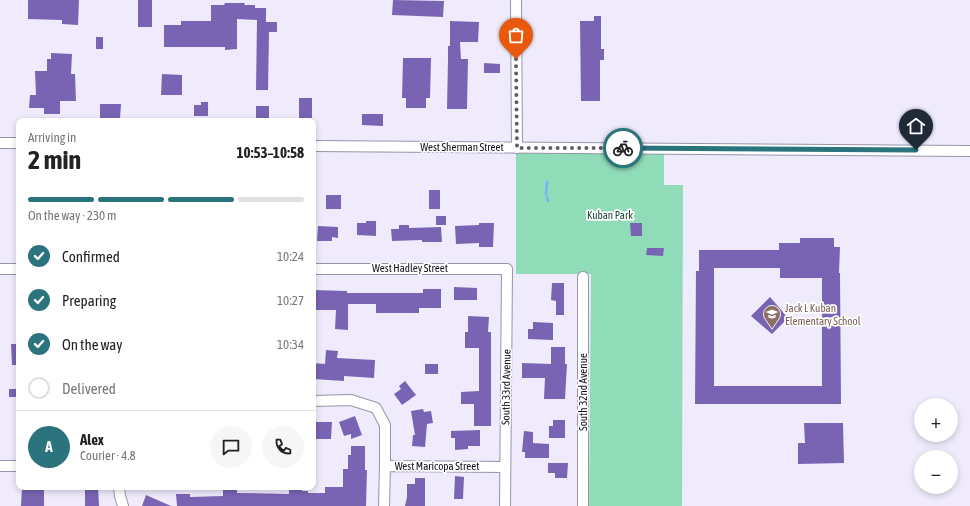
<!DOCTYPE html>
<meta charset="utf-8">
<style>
:root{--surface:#fff;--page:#f6f6f6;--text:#222;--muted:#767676;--line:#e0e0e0;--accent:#2b737d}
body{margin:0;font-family:"Asap Condensed",sans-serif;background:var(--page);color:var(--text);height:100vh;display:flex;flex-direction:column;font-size:15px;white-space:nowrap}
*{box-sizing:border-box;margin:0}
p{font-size:13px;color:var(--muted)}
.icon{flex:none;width:22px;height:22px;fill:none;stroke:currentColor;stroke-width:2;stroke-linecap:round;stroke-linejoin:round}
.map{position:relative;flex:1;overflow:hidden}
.sheet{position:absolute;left:16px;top:118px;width:300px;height:372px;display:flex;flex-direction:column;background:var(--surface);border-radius:8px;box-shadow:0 2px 6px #0003}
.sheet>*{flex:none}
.controls{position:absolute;left:914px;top:398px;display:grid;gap:8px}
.controls a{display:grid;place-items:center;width:44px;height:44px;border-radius:50%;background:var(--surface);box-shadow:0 2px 6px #0003;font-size:20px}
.pin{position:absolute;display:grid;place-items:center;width:34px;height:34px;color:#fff;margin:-41px -17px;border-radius:50% 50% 50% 0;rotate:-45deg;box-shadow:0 0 4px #0007}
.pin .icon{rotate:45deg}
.courier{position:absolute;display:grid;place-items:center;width:40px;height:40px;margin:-20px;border:3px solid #2b737d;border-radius:50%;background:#fff;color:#222;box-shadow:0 1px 5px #0007}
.head em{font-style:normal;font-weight:700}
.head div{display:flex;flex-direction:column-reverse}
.head{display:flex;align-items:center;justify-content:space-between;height:68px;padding:0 12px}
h1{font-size:26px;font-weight:700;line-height:30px}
.bar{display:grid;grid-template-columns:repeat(4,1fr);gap:6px 4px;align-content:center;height:48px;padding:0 12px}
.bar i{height:5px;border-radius:3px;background:var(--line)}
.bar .on{background:var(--accent)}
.bar p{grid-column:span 4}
.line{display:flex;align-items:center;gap:10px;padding:0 12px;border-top:1px solid var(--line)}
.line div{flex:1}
.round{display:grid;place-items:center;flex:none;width:42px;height:42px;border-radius:21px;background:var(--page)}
ol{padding:0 12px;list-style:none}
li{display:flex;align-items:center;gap:12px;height:44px}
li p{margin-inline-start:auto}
li .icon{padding:4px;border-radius:50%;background:var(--accent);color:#fff;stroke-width:4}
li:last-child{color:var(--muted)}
li i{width:22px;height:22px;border:2px solid var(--line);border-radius:50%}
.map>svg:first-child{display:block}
.green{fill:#91dcb8}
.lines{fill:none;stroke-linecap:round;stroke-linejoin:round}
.stream{stroke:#74b3f9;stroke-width:2.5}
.building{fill:#7964b3;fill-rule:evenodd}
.street-casing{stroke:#9894a8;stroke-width:12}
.street{stroke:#fff;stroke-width:10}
.done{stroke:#605d69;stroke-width:4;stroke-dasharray:0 7.2}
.route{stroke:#2b737d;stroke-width:5}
.labels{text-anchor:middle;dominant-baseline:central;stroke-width:3.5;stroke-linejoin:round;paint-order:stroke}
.street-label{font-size:11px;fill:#131119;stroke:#fff}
.park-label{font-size:11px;fill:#1b4834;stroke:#fff}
.education-label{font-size:11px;fill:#785e54;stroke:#fff;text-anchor:start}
</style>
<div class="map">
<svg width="970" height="506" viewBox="0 0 970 506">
<rect width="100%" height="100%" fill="#efebfd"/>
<polygon class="green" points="516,152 664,153 664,185 683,185 682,506 589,506 591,274 516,274"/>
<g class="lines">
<g class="stream">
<polyline points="546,194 547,182"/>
<polyline points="547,197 548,201"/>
</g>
</g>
<g class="building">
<polygon points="28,0 79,0 78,25 62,24 62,20 28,19"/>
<rect x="138" y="0" width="14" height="27"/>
<polygon points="393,0 444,1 443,17 392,15"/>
<polygon points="225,3 245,3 244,5 255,5 255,8 266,8 266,22 277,22 277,32 269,32 268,90 256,90 257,20 237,19 237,49 225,50 225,47 164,47 164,25 181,25 181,21 211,21 211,5 224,5"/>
<polygon points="594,16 601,16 601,49 604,49 604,60 600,60 600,101 581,101 580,21 594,21"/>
<polygon points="450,21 479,22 478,42 460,42 461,59 468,59 467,109 447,109 448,59 448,46 450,46"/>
<rect x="96" y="37" width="7" height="12"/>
<polygon points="51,53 72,54 71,74 75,74 76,101 60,101 60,114 44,114 44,108 29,108 30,95 36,95 35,71 47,71 47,59 51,59"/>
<polygon points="403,58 431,58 430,98 426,98 426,108 406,108 406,98 402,98"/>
<polygon points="484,63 500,64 500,73 484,73"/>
<polygon points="162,74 182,75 182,95 161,95"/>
<rect x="299" y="98" width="13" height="20"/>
<polygon points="201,102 208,102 208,116 194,116 194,105 201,105"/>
<polygon points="100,104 121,104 120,119 100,119"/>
<rect x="256" y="106" width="13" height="15"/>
<polygon points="362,114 383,114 383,126 362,125"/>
<rect x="429" y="190" width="11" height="19"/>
<rect x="326" y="195" width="15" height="14"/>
<rect x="436" y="216" width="10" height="9"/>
<polygon points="366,221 376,221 376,236 357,235 357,223 366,223"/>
<polygon points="479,223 494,223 493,247 479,247 479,243 456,244 455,226 479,225"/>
<polygon points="630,223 642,223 642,236 631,236"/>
<polygon points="399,225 409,225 409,228 441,227 442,242 422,242 422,240 392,241 391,229 399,229"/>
<polygon points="318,226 338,227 338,238 332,237 332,241 317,241"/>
<path d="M800 238H834V247H840L839 273H840L841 404H695L696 271H699V250H779V243H800ZM714 268H780V278H822V386H714Z"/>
<polygon points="647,248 664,248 663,256 646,255"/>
<polygon points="552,283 564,283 564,315 556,315 556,301 551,300"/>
<polygon points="454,287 477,288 477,300 454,300"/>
<polygon points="423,289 441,289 441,308 419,308 419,313 376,313 376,304 348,304 348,330 335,329 336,310 313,310 313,290 347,291 347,293 423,293"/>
<polygon points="770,297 788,318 772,334 751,316"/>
<polygon points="468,316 489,317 488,332 491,332 491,426 474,426 474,404 461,404 461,392 479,391 479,348 465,348 465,332 468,332"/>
<polygon points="533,322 553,323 553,340 528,339 528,329 533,329"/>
<polygon points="11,344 19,344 19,365 12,365"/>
<polygon points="551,347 565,347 565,364 567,364 565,399 544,399 545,378 522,378 522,363 551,364"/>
<polygon points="326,350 338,351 337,358 375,360 374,378 344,376 344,381 313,379 313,363 325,364"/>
<rect x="425" y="364" width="13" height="10"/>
<polygon points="405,381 416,395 402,405 394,394 401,389 399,386"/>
<rect x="9" y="389" width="10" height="8"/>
<polygon points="423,409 424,412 431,411 433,423 427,424 425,447 412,446 413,435 415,435 411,411"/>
<polygon points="355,416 362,435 351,439 351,434 344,436 339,422"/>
<polygon points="553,420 565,420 565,438 549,438 549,426 553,426"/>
<polygon points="314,422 332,422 331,439 314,439"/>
<polygon points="804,423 843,423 844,463 798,464 798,443 805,443"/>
<polygon points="480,430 480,446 468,446 468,449 455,450 455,438 451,438 451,431"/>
<polygon points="524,431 533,432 533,443 549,444 549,458 525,458 525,452 522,452"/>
<polygon points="351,446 365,446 365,470 367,470 366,506 177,506 176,494 190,494 190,497 223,496 223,487 237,488 237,493 289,494 289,488 302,487 302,491 308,491 308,493 325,493 325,487 343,487 343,469 348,469 348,455 351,455"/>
<polygon points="548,463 568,463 567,478 555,478 555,473 548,473"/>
<polygon points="455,476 464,477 463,499 454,499"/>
<polygon points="415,478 425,478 425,506 405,506 407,497 407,484 415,484"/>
<polygon points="22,487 44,487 44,506 21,506"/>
<polygon points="85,487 98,487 99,506 85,506"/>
<polygon points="146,495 171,506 142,506"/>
</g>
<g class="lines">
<defs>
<g id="street">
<polyline points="516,0 517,148"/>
<polyline points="0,143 19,143"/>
<polyline points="313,146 970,151"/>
<polyline points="0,269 19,269"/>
<polyline points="313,269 507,269 505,506"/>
<polyline points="313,401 351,400 376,408 385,425 385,466"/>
<polyline points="0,466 19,466"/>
<polyline points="119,487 120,496 123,506"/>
<polyline points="384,506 385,466 505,467"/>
<polyline points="583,506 583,277"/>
</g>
</defs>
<use href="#street" class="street-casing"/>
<use href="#street" class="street"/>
</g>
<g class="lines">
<polyline class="done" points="516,59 517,148 623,148"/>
<polyline class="route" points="623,148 916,150"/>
</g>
<defs>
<symbol id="school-pin" viewBox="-11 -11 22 30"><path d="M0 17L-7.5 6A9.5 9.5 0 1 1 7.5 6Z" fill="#8d6e63" stroke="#fff"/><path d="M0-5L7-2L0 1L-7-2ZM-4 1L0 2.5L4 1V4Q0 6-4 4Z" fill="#fff"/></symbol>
</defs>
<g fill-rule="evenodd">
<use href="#school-pin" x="762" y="304" width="20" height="27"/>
</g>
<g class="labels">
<g class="street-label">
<text x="462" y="147">West Sherman Street</text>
<text x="410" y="268">West Hadley Street</text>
<text transform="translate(506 387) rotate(-89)">South 33rd Avenue</text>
<text transform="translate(583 392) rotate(-90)">South 32nd Avenue</text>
<text x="437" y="466">West Maricopa Street</text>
</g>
<g class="park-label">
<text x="610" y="215">Kuban Park</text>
</g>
<g class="education-label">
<text x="785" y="308">Jack L Kuban<tspan x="785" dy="13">Elementary School</tspan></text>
</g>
</g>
</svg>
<div class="controls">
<a>+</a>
<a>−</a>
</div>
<div class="pin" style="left:516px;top:59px;background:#ea580c"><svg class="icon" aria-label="bag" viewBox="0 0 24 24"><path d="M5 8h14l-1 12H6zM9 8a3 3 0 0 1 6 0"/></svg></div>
<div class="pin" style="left:916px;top:150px;background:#1f2937"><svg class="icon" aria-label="home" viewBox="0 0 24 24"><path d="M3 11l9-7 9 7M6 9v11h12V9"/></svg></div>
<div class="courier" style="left:623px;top:148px"><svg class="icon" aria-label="bike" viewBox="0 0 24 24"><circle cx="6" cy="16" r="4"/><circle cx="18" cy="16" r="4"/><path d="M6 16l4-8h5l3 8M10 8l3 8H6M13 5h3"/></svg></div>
<section class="sheet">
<div class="head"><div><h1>2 min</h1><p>Arriving in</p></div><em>10:53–10:58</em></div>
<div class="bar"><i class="on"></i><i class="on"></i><i class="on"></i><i></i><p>On the way · 230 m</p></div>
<ol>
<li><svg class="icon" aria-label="check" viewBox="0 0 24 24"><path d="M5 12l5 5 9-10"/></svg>Confirmed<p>10:24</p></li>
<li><svg class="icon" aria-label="check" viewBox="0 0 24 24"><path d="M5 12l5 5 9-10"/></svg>Preparing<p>10:27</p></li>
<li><svg class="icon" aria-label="check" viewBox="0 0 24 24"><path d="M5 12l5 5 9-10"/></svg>On the way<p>10:34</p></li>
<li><i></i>Delivered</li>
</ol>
<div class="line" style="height:72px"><b class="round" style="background:var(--accent);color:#fff">A</b><div><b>Alex</b><p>Courier · 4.8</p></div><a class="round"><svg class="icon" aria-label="chat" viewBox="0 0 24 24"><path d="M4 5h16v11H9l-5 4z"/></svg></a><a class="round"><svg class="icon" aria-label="phone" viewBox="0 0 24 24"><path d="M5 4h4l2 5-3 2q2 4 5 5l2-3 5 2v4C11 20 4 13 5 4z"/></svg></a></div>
</section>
</div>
